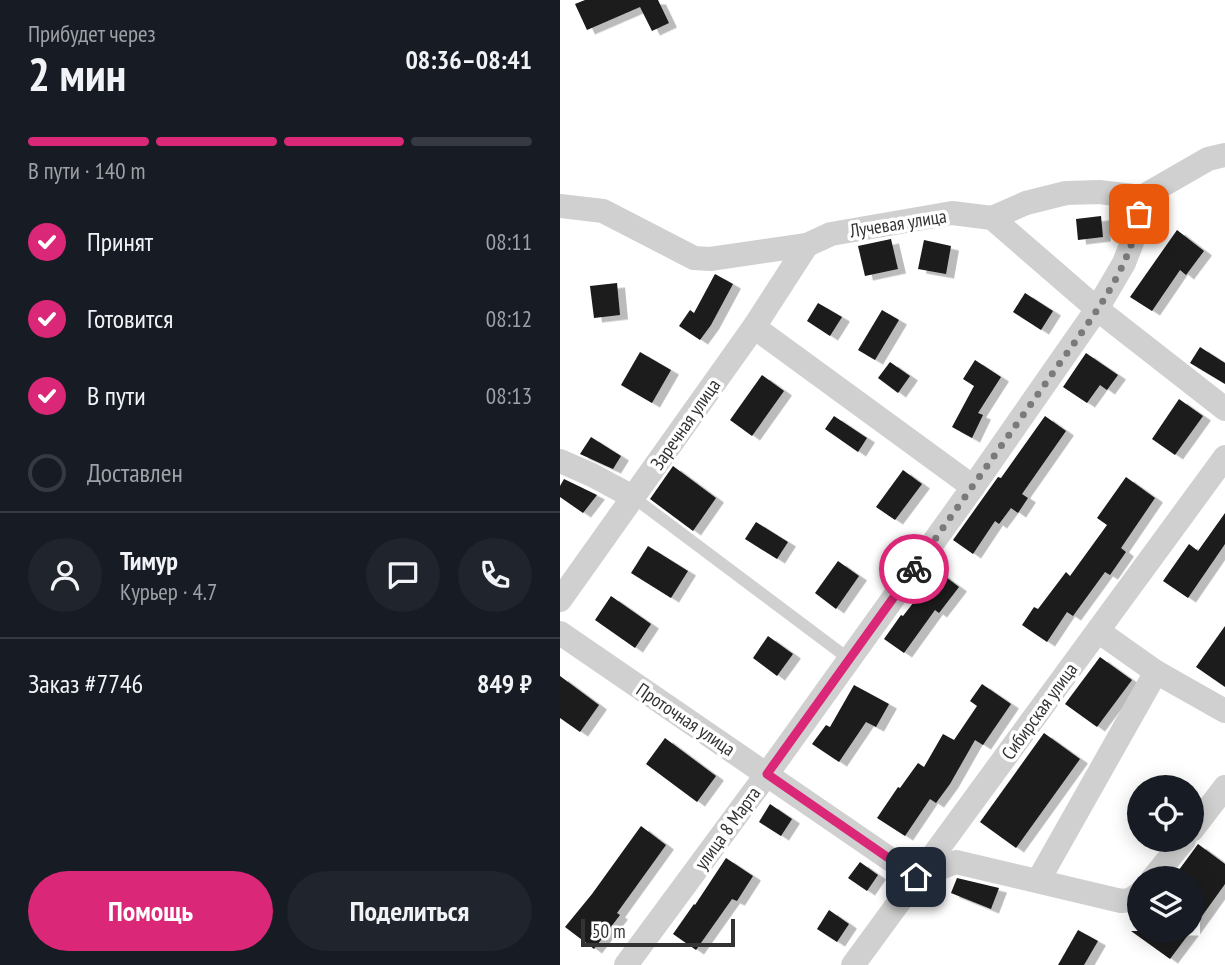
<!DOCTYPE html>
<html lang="ru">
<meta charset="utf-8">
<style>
:root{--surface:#171b24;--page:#20242c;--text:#f1f3f6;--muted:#9ea1a6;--line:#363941;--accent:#db2777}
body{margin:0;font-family:"PT Sans Narrow",sans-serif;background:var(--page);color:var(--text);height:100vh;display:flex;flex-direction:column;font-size:26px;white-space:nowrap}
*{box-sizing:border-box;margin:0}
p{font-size:23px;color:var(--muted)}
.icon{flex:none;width:38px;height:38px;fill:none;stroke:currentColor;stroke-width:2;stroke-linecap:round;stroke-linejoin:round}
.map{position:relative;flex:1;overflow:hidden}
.drawer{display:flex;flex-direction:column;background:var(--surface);width:560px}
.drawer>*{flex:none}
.controls{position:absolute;left:567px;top:775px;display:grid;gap:14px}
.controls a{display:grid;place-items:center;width:77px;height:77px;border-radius:50%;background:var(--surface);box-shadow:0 4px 18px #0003;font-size:35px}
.scale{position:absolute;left:21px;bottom:18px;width:154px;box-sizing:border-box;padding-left:7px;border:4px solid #333;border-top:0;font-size:19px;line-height:24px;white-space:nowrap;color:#333;-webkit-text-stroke:5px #fff;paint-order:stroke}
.pin{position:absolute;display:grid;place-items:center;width:60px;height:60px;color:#fff;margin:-30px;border-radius:14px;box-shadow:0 4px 10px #0006}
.courier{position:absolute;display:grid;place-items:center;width:70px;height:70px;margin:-35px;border:5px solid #db2777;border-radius:50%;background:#fff;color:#222;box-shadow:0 2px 9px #0007}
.headline em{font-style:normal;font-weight:600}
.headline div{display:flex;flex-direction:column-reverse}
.headline{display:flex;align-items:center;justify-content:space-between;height:119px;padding:0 28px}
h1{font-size:46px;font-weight:600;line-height:52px}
.bar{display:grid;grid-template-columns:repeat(4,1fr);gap:10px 7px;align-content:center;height:84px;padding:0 28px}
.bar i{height:9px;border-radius:5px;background:var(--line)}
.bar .on{background:var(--accent)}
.bar p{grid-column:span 4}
.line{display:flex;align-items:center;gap:18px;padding:0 28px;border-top:2px solid var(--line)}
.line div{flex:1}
.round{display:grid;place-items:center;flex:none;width:74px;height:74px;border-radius:37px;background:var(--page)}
ol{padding:0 28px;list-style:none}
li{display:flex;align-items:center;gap:21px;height:77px}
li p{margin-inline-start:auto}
li .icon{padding:7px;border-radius:50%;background:var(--accent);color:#fff;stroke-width:4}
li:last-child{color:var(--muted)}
li i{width:38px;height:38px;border:4px solid var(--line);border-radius:50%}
.primary-button{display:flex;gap:14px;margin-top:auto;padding:14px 28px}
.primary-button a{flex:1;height:80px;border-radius:42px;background:var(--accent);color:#fff;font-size:28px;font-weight:600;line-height:80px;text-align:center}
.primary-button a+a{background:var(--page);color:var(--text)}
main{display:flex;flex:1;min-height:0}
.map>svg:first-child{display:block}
.building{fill:#1a1a1a;filter:url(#shadow)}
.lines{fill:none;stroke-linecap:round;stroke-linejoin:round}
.service{stroke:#d0d0d0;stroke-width:12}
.minor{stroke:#d0d0d0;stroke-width:24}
.done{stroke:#7a7a7a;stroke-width:7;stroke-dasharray:0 12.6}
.route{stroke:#db2777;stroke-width:9}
.labels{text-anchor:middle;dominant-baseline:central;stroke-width:7;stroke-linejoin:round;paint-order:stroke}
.street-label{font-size:19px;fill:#333;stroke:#fff}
</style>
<main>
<section class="drawer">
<div class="headline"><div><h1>2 мин</h1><p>Прибудет через</p></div><em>08:36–08:41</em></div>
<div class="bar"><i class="on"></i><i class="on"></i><i class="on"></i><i></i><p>В пути · 140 m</p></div>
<ol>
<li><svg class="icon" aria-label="check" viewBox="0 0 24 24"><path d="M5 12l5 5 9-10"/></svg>Принят<p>08:11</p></li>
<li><svg class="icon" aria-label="check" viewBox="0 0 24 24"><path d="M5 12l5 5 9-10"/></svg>Готовится<p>08:12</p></li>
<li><svg class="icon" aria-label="check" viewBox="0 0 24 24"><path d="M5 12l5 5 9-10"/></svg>В пути<p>08:13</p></li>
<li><i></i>Доставлен</li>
</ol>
<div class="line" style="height:126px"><a class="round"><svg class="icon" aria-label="person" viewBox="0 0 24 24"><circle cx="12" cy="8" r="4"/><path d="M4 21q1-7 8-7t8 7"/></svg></a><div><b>Тимур</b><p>Курьер · 4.7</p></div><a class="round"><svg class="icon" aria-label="chat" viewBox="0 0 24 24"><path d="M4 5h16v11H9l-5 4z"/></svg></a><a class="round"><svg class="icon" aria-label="phone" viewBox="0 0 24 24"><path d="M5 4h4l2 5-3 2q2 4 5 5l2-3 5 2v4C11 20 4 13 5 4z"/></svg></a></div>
<div class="line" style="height:91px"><div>Заказ #7746</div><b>849 ₽</b></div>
<div class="primary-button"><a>Помощь</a><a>Поделиться</a></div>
</section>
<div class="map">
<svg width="665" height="965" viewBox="0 0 665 965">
<defs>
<filter id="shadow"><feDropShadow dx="8" dy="4.5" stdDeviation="0" flood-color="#0004"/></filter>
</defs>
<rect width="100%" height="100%" fill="#fff"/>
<g class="building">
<polygon points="25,0 98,0 109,23 92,31 80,7 27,30 15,4"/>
<polygon points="541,216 543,237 518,240 516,219"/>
<polygon points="617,230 644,251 626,275 620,270 592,311 570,297"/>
<polygon points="331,239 338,269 305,276 298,246"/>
<polygon points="364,240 391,246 386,274 358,269"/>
<polygon points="155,274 173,284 151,325 140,340 119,326 130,310 134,313"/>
<polygon points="57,283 60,315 34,318 30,286"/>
<polygon points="465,293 493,311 481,330 453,312"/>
<polygon points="258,303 282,317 270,336 247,321"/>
<polygon points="322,310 339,320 315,360 298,350"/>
<polygon points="640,347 665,363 665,384 630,363"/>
<polygon points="80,352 111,370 92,403 61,385"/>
<polygon points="526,353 558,375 547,390 540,385 527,403 503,387"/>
<polygon points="415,360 441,377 418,413 423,415 412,438 392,427 414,386 403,379"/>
<polygon points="330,362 350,376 338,393 318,378"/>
<polygon points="202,375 224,391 192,436 170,420"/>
<polygon points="619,399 643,416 615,455 592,439"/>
<polygon points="274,416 307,438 298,452 265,429"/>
<polygon points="485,416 506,431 462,494 468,498 458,513 451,508 439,524 435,521 413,554 393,540 438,477 441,478"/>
<polygon points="31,437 61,456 53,469 20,454"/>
<polygon points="113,466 156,498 133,531 90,499"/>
<polygon points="343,470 362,484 335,520 316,507"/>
<polygon points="566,477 595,498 561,548 566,552 550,575 545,572 513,616 507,612 487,642 462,625 474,607 478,609 506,572 510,576 547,525 537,518"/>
<polygon points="4,479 37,495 23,513 0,497 0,486"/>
<polygon points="665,513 665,544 628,598 603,581 629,544 638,551"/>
<polygon points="196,522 228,542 217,559 185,539"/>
<polygon points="88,546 128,571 111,598 71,573"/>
<polygon points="278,561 299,576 276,609 255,593"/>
<polygon points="378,571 399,587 379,613 375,610 344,653 324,639 341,615 343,616"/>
<polygon points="51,596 91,624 75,648 35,620"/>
<polygon points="665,626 665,687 636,667"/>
<polygon points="208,636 233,654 217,676 193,658"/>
<polygon points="540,657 572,680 537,727 505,704"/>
<polygon points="0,676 39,705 20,732 0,718"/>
<polygon points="422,684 451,704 423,745 415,740 390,784 376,803 370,799 345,836 317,818 338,787 340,788 358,763 364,767 383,734 394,740 417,706 410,701"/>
<polygon points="294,685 329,704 316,727 306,722 279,762 252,744 266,725 270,727"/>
<polygon points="484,733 520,759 456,848 420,822"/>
<polygon points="105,738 156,776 137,802 86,764"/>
<polygon points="210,804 232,819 221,836 199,822"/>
<polygon points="81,826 106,845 57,913 60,915 34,949 5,927 32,894"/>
<polygon points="638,844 665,864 665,884 632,930 632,878 613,878"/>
<polygon points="166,858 193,876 177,901 172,899 136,950 113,934 134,904 135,905"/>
<polygon points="300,862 318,875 307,891 288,878"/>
<polygon points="397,878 439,888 431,909 391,893"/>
<polygon points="269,910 289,924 277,942 257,929"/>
<polygon points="518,930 538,941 524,965 498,965"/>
<polygon points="571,931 631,931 610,959"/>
</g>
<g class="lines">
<polyline class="service" points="73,497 289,659"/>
<g class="minor">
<polyline points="0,206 43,211 134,258 150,259 247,245 271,234 392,213 432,218 537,309 665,409"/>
<polyline points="432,218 466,203 506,193 539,192 582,197 648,159 665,155"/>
<polyline points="194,327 413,487"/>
<polyline points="0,461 32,475 73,497"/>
<polyline points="0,600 194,327 247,245"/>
<polyline points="538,631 596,672 665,711"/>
<polyline points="0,633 356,877 396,862 561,901 570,900 579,894"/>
<polyline points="632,830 665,787"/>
<polyline points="593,878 624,840"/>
<polyline points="478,881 596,672"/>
<polyline points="66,965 207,774 413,487 537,309 564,263 576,232 582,197"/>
<polyline points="293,965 665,457"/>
</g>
</g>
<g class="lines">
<path class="done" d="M354 569C399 505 445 441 490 377 523 329 570 274 579 214"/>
<polyline class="route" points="354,569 207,774 356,877"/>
</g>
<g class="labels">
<g class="street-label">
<text transform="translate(338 223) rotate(-9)">Лучевая улица</text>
<text transform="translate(125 424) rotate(-55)">Заречная улица</text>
<text transform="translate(479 711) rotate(-54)">Сибирская улица</text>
<text transform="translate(126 719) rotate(34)">Проточная улица</text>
<text transform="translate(167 828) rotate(-54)">улица 8 Марта</text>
</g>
</g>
</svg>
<div class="controls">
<a><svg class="icon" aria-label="locate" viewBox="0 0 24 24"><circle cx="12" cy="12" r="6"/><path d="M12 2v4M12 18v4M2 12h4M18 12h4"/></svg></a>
<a><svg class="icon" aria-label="layers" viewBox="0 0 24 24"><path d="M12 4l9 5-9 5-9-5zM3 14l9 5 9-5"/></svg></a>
</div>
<div class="scale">50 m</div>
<div class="pin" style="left:579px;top:214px;background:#ea580c"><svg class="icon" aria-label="bag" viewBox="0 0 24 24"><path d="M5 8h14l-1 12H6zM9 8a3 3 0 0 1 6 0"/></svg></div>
<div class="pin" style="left:356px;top:877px;background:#1f2937"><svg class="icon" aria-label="home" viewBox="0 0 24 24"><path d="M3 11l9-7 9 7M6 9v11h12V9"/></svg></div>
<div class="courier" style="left:354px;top:569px"><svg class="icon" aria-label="bike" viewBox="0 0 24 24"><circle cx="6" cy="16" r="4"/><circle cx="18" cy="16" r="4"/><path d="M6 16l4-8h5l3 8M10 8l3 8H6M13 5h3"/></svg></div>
</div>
</main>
